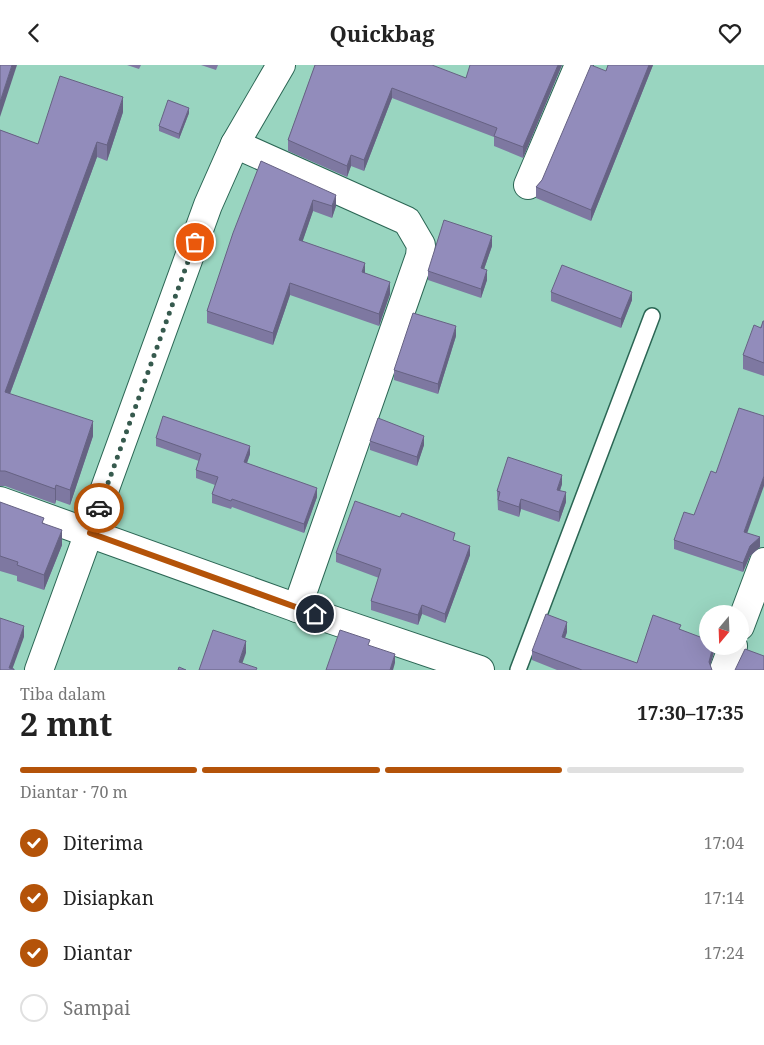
<!DOCTYPE html>
<html lang="id">
<meta charset="utf-8">
<style>
:root{--surface:#fff;--page:#f2f2f2;--text:#222;--muted:#767676;--line:#e0e0e0;--accent:#b45309}
body{margin:0;font-family:"Noto Serif",serif;background:var(--page);color:var(--text);height:100vh;display:flex;flex-direction:column;font-size:19px;white-space:nowrap}
*{box-sizing:border-box;margin:0}
p{font-size:16px;color:var(--muted)}
.icon{flex:none;width:28px;height:28px;fill:none;stroke:currentColor;stroke-width:2;stroke-linecap:round;stroke-linejoin:round}
.map{position:relative;height:605px;overflow:hidden}
.panel{display:flex;flex-direction:column;background:var(--surface);flex:1}
.panel>*{flex:none}
.needle{width:32px;rotate:199deg}
.controls{position:absolute;left:699px;top:540px;display:grid;gap:10px}
.controls a{display:grid;place-items:center;width:50px;height:50px;border-radius:50%;background:var(--surface);box-shadow:0 5px 20px #0002;font-size:25px}
.pin{position:absolute;display:grid;place-items:center;width:42px;height:42px;color:#fff;margin:-21px;border:2px solid #fff;border-radius:50%;box-shadow:0 1px 5px #0007}
.courier{position:absolute;display:grid;place-items:center;width:50px;height:50px;margin:-25px;border:4px solid #b45309;border-radius:50%;background:#fff;color:#222;box-shadow:0 1px 6px #0007}
.head em{font-style:normal;font-weight:700}
.head div{display:flex;flex-direction:column-reverse}
.head{display:flex;align-items:center;justify-content:space-between;height:85px;padding:0 20px}
h1{font-size:32px;font-weight:700;line-height:38px}
.bar{display:grid;grid-template-columns:repeat(4,1fr);gap:8px 5px;align-content:center;height:60px;padding:0 20px}
.bar i{height:6px;border-radius:4px;background:var(--line)}
.bar .on{background:var(--accent)}
.bar p{grid-column:span 4}
ol{padding:0 20px;list-style:none}
li{display:flex;align-items:center;gap:15px;height:55px}
li p{margin-inline-start:auto}
li .icon{padding:5px;border-radius:50%;background:var(--accent);color:#fff;stroke-width:4}
li:last-child{color:var(--muted)}
li i{width:28px;height:28px;border:2px solid var(--line);border-radius:50%}
header{display:flex;justify-content:space-between;align-items:center;height:65px;padding:0 20px;background:var(--surface);font-size:22px;font-weight:700}
.map>svg:first-child{display:block}
.lines{fill:none;stroke-linecap:round;stroke-linejoin:round}
.lane-casing{stroke:#2b6654;stroke-width:18}
.street-casing{stroke:#2b6654;stroke-width:30}
.secondary-casing{stroke:#2b6654;stroke-width:30}
.lane{stroke:#fff;stroke-width:15}
.street{stroke:#fff;stroke-width:28}
.secondary{stroke:#fff;stroke-width:28}
.wall{fill:#7e78a1}
.shaded-wall{fill:#666283}
.building{fill:#928cbb;stroke:#666283}
.done{stroke:#365a4e;stroke-width:5;stroke-dasharray:0 9}
.route{stroke:#b45309;stroke-width:6}
</style>
<header><svg class="icon" aria-label="back" viewBox="0 0 24 24"><path d="M15 5l-7 7 7 7"/></svg>Quickbag<svg class="icon" aria-label="heart" viewBox="0 0 24 24"><path d="M12 20l-8-8c-3-5 5-10 8-4 3-6 11-1 8 4z"/></svg></header>
<div class="map">
<svg width="764" height="605" viewBox="0 0 764 605">
<rect width="100%" height="100%" fill="#99d5c0"/>
<g class="lines">
<defs>
<polyline id="lane" points="518,605 652,251"/>
<g id="street">
<polyline points="235,79 407,156 421,180 420,191 297,543"/>
<polyline points="528,120 579,0"/>
<polyline points="0,436 297,543 480,605"/>
<polyline points="740,561 764,497"/>
<polyline points="724,605 733,581"/>
</g>
<polyline id="secondary" points="39,605 208,140 235,79 281,0"/>
</defs>
<use href="#lane" class="lane-casing"/>
<use href="#street" class="street-casing"/>
<use href="#secondary" class="secondary-casing"/>
<use href="#lane" class="lane"/>
<use href="#street" class="street"/>
<use href="#secondary" class="secondary"/>
</g>
<g class="wall">
<polygon points="127,0 141,0 139,4"/>
<polygon points="201,0 218,0 216,5"/>
<polygon points="315,0 466,13 562,0 523,93 494,81 494,72 392,33 364,106 351,101 347,112 288,86 288,75"/>
<polygon points="608,0 653,0 591,156 536,133 536,122 542,115 606,6"/>
<polygon points="123,47 107,96 97,92 10,329 93,371 70,440 56,435 55,439 5,421 0,421 0,65 38,79"/>
<polygon points="189,48 179,74 159,66 159,61"/>
<polygon points="261,96 336,141 332,153 313,146 302,177 365,208 390,229 379,261 290,230 273,280 207,258 207,246"/>
<polygon points="492,181 484,204 487,215 481,233 428,215 428,206"/>
<polygon points="551,227 632,235 621,263 551,236"/>
<polygon points="764,256 764,311 743,304 743,290"/>
<polygon points="456,271 438,329 394,315 394,305"/>
<polygon points="156,373 250,389 247,398 317,432 304,468 232,442 231,444 212,438 212,429 215,420 196,413 196,405 199,396 156,381"/>
<polygon points="370,376 424,380 417,401 370,385"/>
<polygon points="716,408 747,468 760,482 750,491 743,507 674,484 674,475 694,450"/>
<polygon points="562,419 560,426 566,437 559,457 521,444 519,452 498,445 497,426"/>
<polygon points="0,437 44,458 62,480 44,525 17,516 17,511 0,506"/>
<polygon points="455,475 470,490 445,558 422,549 418,560 371,545 371,536 379,513 336,497 336,488"/>
<polygon points="681,565 714,581 714,587 710,601 712,605 557,605 532,595 532,586 567,567 565,573 637,598"/>
</g>
<g class="shaded-wall">
<polygon points="12,0 17,0 0,52 0,37"/>
<polygon points="558,0 562,0 523,93 523,82"/>
<polygon points="649,0 653,0 591,156 591,145"/>
<polygon points="392,23 392,33 364,106 364,95"/>
<polygon points="123,32 123,47 107,96 107,80"/>
<polygon points="189,43 189,48 179,74 179,69"/>
<polygon points="97,77 97,92 5,342 5,327"/>
<polygon points="351,90 351,101 347,112 347,101"/>
<polygon points="336,130 336,141 332,153 332,141"/>
<polygon points="313,135 313,146 299,187 299,175"/>
<polygon points="492,171 492,181 481,213 481,203"/>
<polygon points="365,198 365,210 362,207"/>
<polygon points="487,205 487,215 481,233 481,224"/>
<polygon points="390,217 390,229 379,261 379,249"/>
<polygon points="290,218 290,230 273,280 273,268"/>
<polygon points="632,227 632,235 621,263 621,254"/>
<polygon points="456,261 456,271 438,329 438,319"/>
<polygon points="93,356 93,371 70,440 70,425"/>
<polygon points="424,371 424,380 417,401 417,392"/>
<polygon points="250,381 250,389 244,406 244,397"/>
<polygon points="562,410 562,419 557,434 557,425"/>
<polygon points="764,411 764,421 744,477 744,467"/>
<polygon points="56,420 56,435 55,439 55,424"/>
<polygon points="317,423 317,432 304,468 304,459"/>
<polygon points="566,427 566,437 559,457 559,447"/>
<polygon points="521,434 521,444 519,452 519,442"/>
<polygon points="62,465 62,480 44,525 44,510"/>
<polygon points="760,472 760,482 750,491 743,507 743,498 750,481"/>
<polygon points="470,481 470,490 445,558 445,549"/>
<polygon points="422,540 422,549 418,560 418,550"/>
<polygon points="567,557 567,567 562,581 562,572"/>
<polygon points="24,561 24,572 12,605 9,603"/>
<polygon points="246,576 246,588 240,605 239,597"/>
<polygon points="713,581 714,581 714,587 709,605 709,597"/>
<polygon points="395,589 395,598 393,605 390,605"/>
</g>
<g class="building">
<polygon points="0,0 12,0 0,37"/>
<polygon points="315,0 432,0 466,13 470,0 558,0 523,82 494,71 497,63 392,23 364,95 351,90 347,101 288,75"/>
<polygon points="591,0 606,6 608,0 649,0 591,145 536,122 542,115"/>
<polygon points="60,11 123,32 107,80 97,77 5,327 93,356 70,425 56,420 55,424 5,406 0,406 0,65 38,79"/>
<polygon points="168,35 189,43 179,69 159,61"/>
<polygon points="261,96 336,130 332,141 313,135 299,175 365,198 362,207 390,217 379,249 290,218 273,268 207,246 233,168"/>
<polygon points="444,155 492,171 481,203 487,205 481,224 428,206"/>
<polygon points="562,200 632,227 621,254 551,227"/>
<polygon points="413,248 456,261 438,319 394,305"/>
<polygon points="763,256 764,256 764,298 743,290 754,260 761,263"/>
<polygon points="739,343 764,351 764,411 744,467 760,472 750,481 743,498 674,475 684,447 694,450 711,406 716,408"/>
<polygon points="163,351 250,381 244,397 317,423 304,459 232,434 231,436 212,429 218,412 196,405 201,389 156,373"/>
<polygon points="378,353 424,371 417,392 370,376"/>
<polygon points="508,392 562,410 557,425 566,427 559,447 521,434 519,442 498,435 500,427 497,426"/>
<polygon points="355,436 400,452 402,448 455,468 453,475 470,481 445,549 422,540 418,550 371,536 381,504 336,488"/>
<polygon points="0,437 44,453 42,458 62,465 44,510 17,500 18,497 0,491"/>
<polygon points="546,549 567,557 562,572 637,598 653,550 681,560 679,564 708,575 708,581 713,581 709,597 712,605 582,605 532,586"/>
<polygon points="0,553 24,561 9,603 14,604 14,605 0,605"/>
<polygon points="213,565 246,576 239,597 257,603 256,605 199,605"/>
<polygon points="340,565 370,575 368,580 395,589 390,605 326,605"/>
<polygon points="745,584 764,591 764,605 735,605"/>
<polygon points="179,602 186,605 178,605"/>
</g>
<g class="lines">
<polyline class="done" points="99,443 195,177"/>
<polyline class="route" points="99,443 90,468 315,549"/>
</g>
</svg>
<div class="controls">
<a><svg class="needle" viewBox="-14 -14 28 28"><path d="M0-13l5 13h-10z" fill="#e53935"/><path d="M0 13l5-13h-10z" fill="#767676"/></svg></a>
</div>
<div class="pin" style="left:195px;top:177px;background:#ea580c"><svg class="icon" aria-label="bag" viewBox="0 0 24 24"><path d="M5 8h14l-1 12H6zM9 8a3 3 0 0 1 6 0"/></svg></div>
<div class="pin" style="left:315px;top:549px;background:#1f2937"><svg class="icon" aria-label="home" viewBox="0 0 24 24"><path d="M3 11l9-7 9 7M6 9v11h12V9"/></svg></div>
<div class="courier" style="left:99px;top:443px"><svg class="icon" aria-label="car" viewBox="0 0 24 24"><path d="M5 17H2v-5l4-1 3-4h7l3 4 3 1v5h-3M9 17h6M6 11h13"/><circle cx="7" cy="17" r="2"/><circle cx="17" cy="17" r="2"/></svg></div>
</div>
<section class="panel">
<div class="head"><div><h1>2 mnt</h1><p>Tiba dalam</p></div><em>17:30–17:35</em></div>
<div class="bar"><i class="on"></i><i class="on"></i><i class="on"></i><i></i><p>Diantar · 70 m</p></div>
<ol>
<li><svg class="icon" aria-label="check" viewBox="0 0 24 24"><path d="M5 12l5 5 9-10"/></svg>Diterima<p>17:04</p></li>
<li><svg class="icon" aria-label="check" viewBox="0 0 24 24"><path d="M5 12l5 5 9-10"/></svg>Disiapkan<p>17:14</p></li>
<li><svg class="icon" aria-label="check" viewBox="0 0 24 24"><path d="M5 12l5 5 9-10"/></svg>Diantar<p>17:24</p></li>
<li><i></i>Sampai</li>
</ol>
</section>
